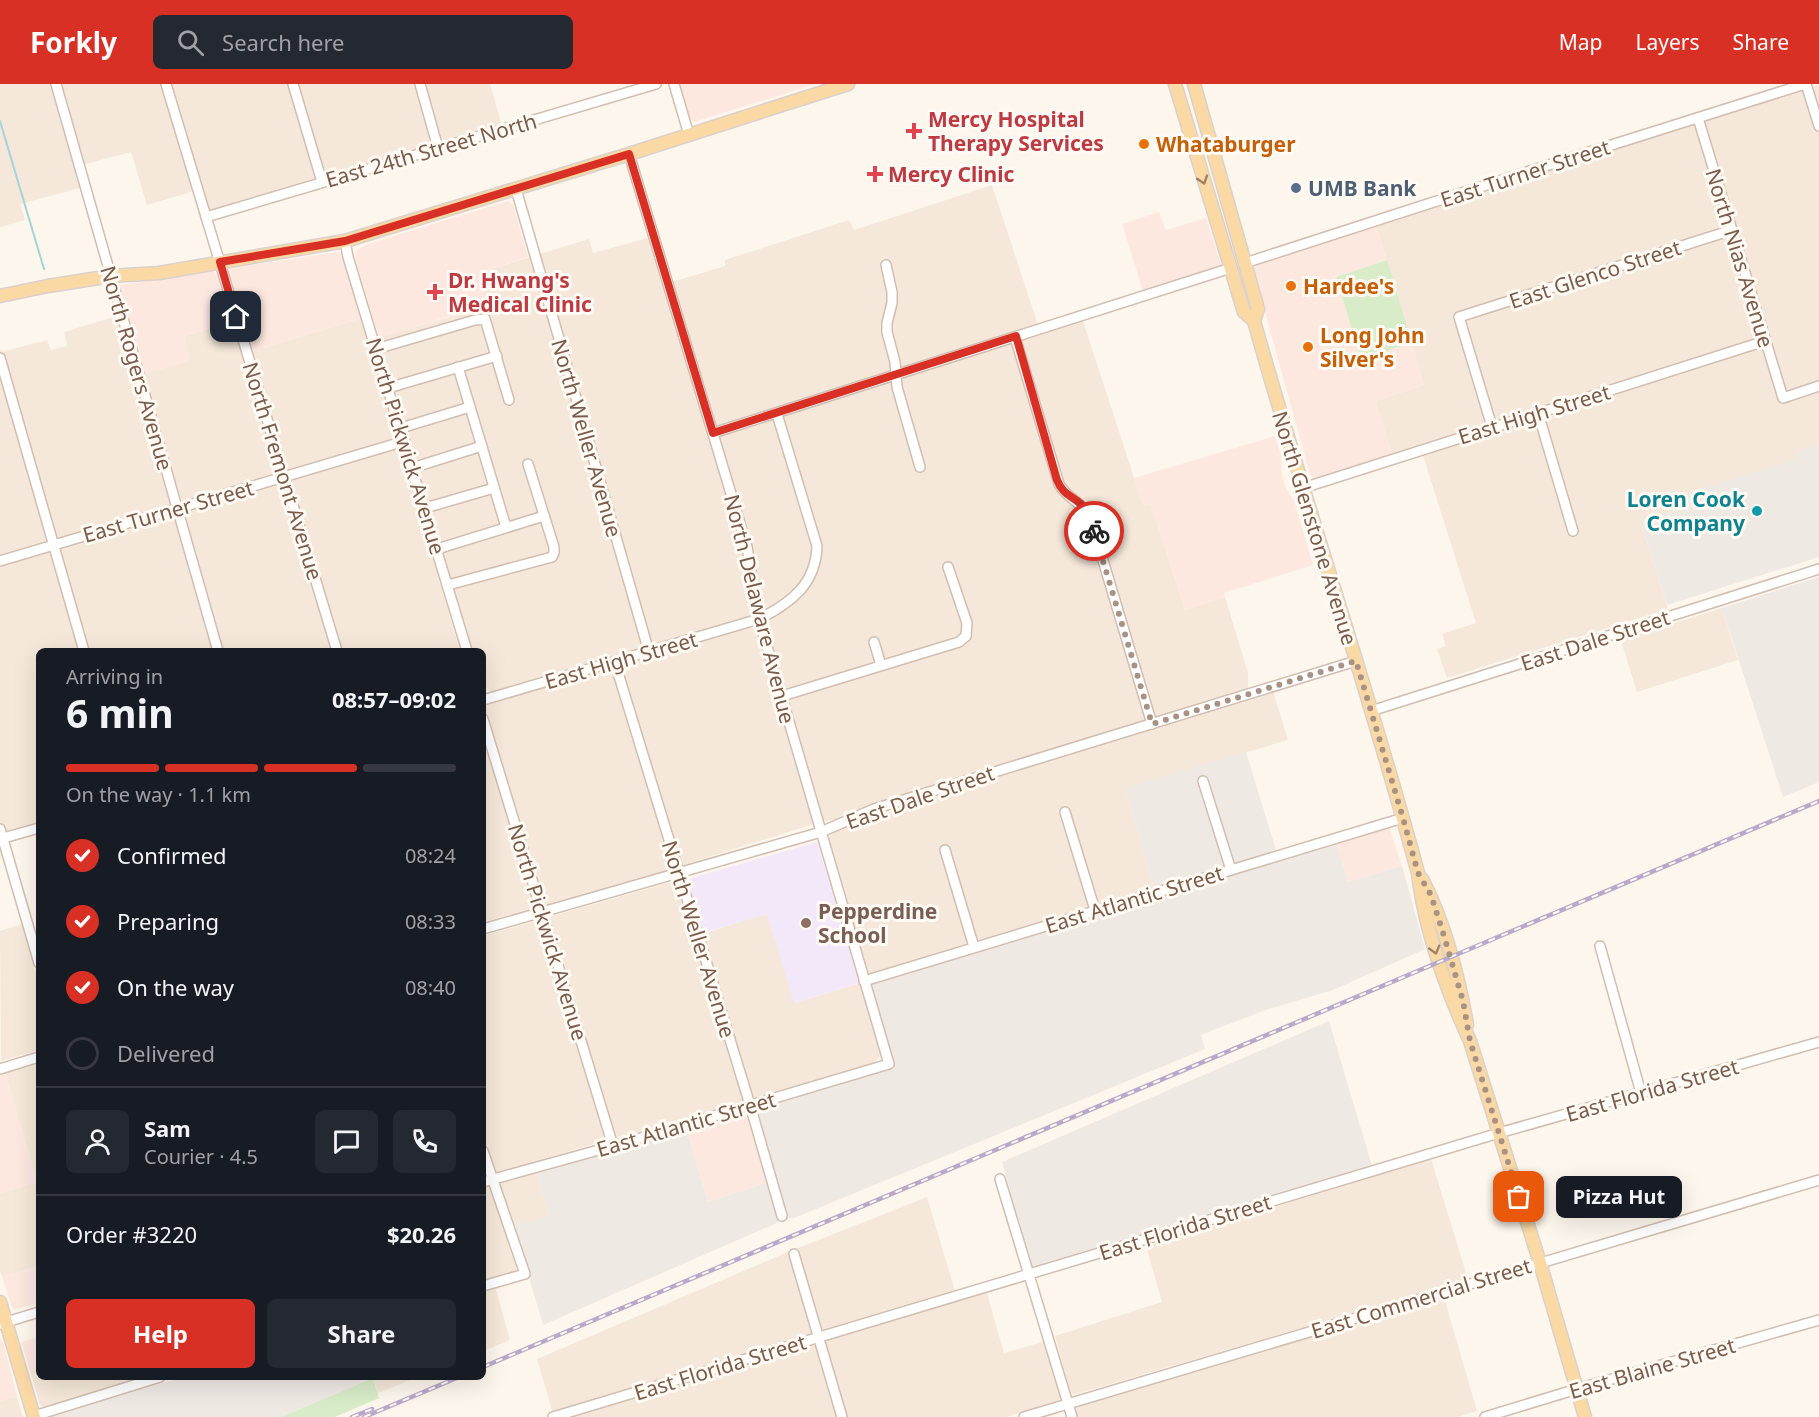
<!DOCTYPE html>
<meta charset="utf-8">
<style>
:root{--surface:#171b24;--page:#242831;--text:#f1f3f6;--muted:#9ea1a6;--line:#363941;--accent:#d93025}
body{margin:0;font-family:"Noto Sans",sans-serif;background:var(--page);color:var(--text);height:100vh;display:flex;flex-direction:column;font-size:22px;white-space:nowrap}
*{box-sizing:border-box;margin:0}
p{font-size:20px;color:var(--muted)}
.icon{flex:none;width:33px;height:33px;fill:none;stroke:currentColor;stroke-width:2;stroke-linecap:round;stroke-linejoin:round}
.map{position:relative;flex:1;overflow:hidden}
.panel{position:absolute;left:36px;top:564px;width:450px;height:732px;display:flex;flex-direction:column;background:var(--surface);border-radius:9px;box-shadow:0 6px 24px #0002}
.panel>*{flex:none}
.pin{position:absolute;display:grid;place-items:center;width:51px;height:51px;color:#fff;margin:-26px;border-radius:12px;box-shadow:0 3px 9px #0006}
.courier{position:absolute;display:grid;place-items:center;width:60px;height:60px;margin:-30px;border:4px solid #d93025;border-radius:50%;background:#fff;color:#222;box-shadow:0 2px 8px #0007}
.bubble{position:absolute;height:42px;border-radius:9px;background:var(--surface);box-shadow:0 6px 24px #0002;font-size:20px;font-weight:700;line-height:42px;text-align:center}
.overview em{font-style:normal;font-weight:700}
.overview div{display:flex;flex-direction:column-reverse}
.overview{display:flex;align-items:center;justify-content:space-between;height:102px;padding:0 30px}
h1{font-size:39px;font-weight:700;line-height:45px}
.bar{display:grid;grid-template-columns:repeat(4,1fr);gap:9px 6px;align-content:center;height:72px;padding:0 30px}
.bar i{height:8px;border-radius:4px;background:var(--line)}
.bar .active{background:var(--accent)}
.bar p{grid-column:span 4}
.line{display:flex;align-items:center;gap:15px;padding:0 30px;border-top:2px solid var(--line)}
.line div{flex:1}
.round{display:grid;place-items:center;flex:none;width:63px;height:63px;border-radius:9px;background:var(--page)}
ol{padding:0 30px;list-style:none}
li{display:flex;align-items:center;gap:18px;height:66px}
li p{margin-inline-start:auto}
li .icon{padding:6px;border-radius:50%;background:var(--accent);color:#fff;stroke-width:4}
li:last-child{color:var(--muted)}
li i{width:33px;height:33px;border:3px solid var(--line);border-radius:50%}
.cta{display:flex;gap:12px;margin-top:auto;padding:12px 30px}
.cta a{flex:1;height:69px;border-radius:9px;background:var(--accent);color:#fff;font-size:24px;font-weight:700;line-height:69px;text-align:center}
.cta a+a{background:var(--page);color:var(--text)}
header{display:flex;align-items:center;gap:36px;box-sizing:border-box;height:84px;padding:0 30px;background:var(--accent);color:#fff}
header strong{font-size:28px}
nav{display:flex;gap:33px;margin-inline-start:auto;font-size:21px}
.search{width:420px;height:54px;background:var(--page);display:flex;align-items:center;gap:15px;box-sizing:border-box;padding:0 21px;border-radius:9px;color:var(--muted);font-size:22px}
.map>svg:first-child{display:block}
.residential{fill:#f5e8da}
.commercial{fill:#fde8e0}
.industrial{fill:#efe9e4}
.education{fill:#f3e8fa}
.green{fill:#d8ecc9}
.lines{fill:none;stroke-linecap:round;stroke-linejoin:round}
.stream{stroke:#a5d3da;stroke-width:2}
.minor-casing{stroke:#d1beb0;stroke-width:12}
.major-casing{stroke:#dad1cd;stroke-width:15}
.minor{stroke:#fff;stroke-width:9}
.major{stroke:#fbd9a5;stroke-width:12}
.rail-casing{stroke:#b9a8c9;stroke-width:4.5}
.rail{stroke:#fffaf3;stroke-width:2;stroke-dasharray:7;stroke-linecap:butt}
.oneway{stroke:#a18267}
.done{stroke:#a89285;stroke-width:6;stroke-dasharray:0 10.8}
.route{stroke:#d93025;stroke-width:8}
.health-dot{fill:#e0444e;stroke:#fffaf3;stroke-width:2}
.food-dot{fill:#e8710a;stroke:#fffaf3;stroke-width:2}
.service-dot{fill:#5c6f8a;stroke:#fffaf3;stroke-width:2}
.culture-dot{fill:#0f9aa8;stroke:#fffaf3;stroke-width:2}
.education-dot{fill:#8d6e63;stroke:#fffaf3;stroke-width:2}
.labels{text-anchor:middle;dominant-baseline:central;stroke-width:6;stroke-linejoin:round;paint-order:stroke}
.health-label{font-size:21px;font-weight:bold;fill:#be3a42;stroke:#fffaf3;text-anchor:start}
.food-label{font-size:21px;font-weight:bold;fill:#c56008;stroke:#fffaf3;text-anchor:start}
.street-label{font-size:21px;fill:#7a5c4d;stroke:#fffaf3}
.service-label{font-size:21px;font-weight:bold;fill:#4e5e75;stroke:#fffaf3;text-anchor:start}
.culture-label{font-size:21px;font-weight:bold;fill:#0d838f;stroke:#fffaf3;text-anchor:end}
.education-label{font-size:21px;font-weight:bold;fill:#785e54;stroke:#fffaf3;text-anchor:start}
</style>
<header>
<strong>Forkly</strong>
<div class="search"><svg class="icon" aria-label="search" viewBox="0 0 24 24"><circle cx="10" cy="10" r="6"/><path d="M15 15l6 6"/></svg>Search here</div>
<nav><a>Map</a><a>Layers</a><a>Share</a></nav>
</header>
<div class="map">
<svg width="1819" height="1333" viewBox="0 0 1819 1333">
<rect width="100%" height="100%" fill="#fdf6ec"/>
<g class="residential">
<polygon points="0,0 490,0 502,42 210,128 208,126 201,105 147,121 131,68 75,83 80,104 20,120 25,136 0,143"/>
<polygon points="1819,1 1819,360 1797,367 1799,375 1686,410 1689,422 1641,438 1668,525 1447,594 1437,565 1446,562 1442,550 1476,539 1420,362 1392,370 1375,317 1424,301 1376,141 1759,17"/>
<polygon points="992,101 1041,250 1083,237 1143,421 1151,420 1185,526 1225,513 1248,589 1248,605 900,712 834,736 824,737 767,547 769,537 798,514 808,503 818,486 821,467 820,458 780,323 770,326 776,336 813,456 813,476 801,501 768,528 494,607 489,607 483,604 483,567 472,567 379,253 488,222 478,189 589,155 593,169 648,154 662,201 725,182 725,176 849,136 854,146"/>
<polygon points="117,232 135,292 189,277 184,252 232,237 333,567 224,567 181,420 0,473 0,266 5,267 47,256 51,266 67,262 64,248"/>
<polygon points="362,234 384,311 460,567 340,567 250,268"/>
<polygon points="169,433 175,435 176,438 213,567 39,567 39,738 0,749 0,483"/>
<polygon points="1722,524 1738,576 1637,608 1622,560 1625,555"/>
<polygon points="750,544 755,545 758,547 814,740 673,784 483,838 483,621"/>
<polygon points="1273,607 1288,656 1125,704 1154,804 874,889 869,889 866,886 828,756 829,753 836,746 1069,669"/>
<polygon points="671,798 675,798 677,801 693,853 767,829 795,919 860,899 881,966 880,972 877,976 869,981 497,1088 492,1081 483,1050 483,852"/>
<polygon points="22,840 39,899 39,966 1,977 0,847"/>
<polygon points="39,980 39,1182 2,1193 0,1187 0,1109 37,1098 5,989"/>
<polygon points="1431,1075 1468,1195 1076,1310 1073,1310 1070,1306 1055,1252 1162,1218 1146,1162"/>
<polygon points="536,1086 549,1132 504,1146 517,1186 493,1195 510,1256 483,1267 483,1102"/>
<polygon points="927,1113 958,1217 987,1209 1004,1269 1045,1257 1061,1311 1061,1314 1055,1318 1006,1333 569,1333 553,1329 537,1275 788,1168"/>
<polygon points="1444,1213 1477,1327 1457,1333 1077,1333 1076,1327 1077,1323 1080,1322"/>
<polygon points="39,1284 39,1293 150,1293 44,1323 41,1322 39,1318 30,1287"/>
<polygon points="373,1293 418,1293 378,1309"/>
<polygon points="17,1312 23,1333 0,1333 0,1317"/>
</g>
<g class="commercial">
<polygon points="679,0 815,0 694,38 687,31"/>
<polygon points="508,117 513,121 528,173 478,189 488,221 379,253 355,174 356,167 368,160"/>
<polygon points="1159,128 1166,146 1206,134 1221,180 1220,182 1143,207 1122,140"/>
<polygon points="1376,141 1387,176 1336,193 1361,275 1412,259 1424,301 1375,317 1392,370 1317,394 1313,393 1310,390 1253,185 1261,178"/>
<polygon points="337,168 341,169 344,172 362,234 250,268 226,187 233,184"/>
<polygon points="213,187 219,193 232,237 184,252 189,277 144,290 119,202 121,201"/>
<polygon points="1275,352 1281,371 1282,391 1286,405 1294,416 1313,481 1224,509 1225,513 1185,526 1151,420 1143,422 1134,394"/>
<polygon points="1389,743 1402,782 1348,798 1336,758"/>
<polygon points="5,989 37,1098 0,1109 0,991"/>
<polygon points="741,1028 747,1033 767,1099 708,1118 686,1044"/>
<polygon points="39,1182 39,1219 13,1226 2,1193"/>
<polygon points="39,1253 39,1284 30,1287 21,1258"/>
<polygon points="0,1254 4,1261 17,1312 0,1317"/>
</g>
<g class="industrial">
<polygon points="1819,360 1819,473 1667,521 1641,438 1689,422 1685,410 1799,375 1797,367"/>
<polygon points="1819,493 1819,698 1783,713 1722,524"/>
<polygon points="1246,668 1276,766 1154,804 1125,704"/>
<polygon points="1336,758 1348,798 1402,782 1425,865 1333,906 1268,925 1201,951 1205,965 794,1134 786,1135 756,1027 762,1022 891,983 894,981 871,905 872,900 875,897"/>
<polygon points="1329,937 1372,1082 1032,1184 1002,1078"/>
<polygon points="686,1044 708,1118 767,1099 779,1138 543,1241 514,1143 549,1132 536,1086"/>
<polygon points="184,1293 373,1293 373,1294 281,1333 45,1333"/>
</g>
<polygon class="education" points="817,758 860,899 794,919 767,830 703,849 688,795"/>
<g class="green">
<polygon points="1387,176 1412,259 1361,275 1336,193"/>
<polygon points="373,1294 379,1314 335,1333 281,1333"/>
</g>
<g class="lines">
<polyline class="stream" points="0,37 44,185"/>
<defs>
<g id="minor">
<polyline points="56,0 218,567"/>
<polyline points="166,0 337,567"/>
<polyline points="293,0 322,98"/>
<polyline points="420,0 438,64"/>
<polyline points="674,0 689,51"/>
<polyline points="1806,0 1819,42"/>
<polyline points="1698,34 1783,314 1819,302"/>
<polyline points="516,105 649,568"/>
<polyline points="206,133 656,0"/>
<polyline points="345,157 348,173 467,567"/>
<polyline points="1245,179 1567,75 1805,0"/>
<polyline points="886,181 892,208 892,219 887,239 887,248 895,278 897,303 920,383"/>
<path d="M1015 253 1059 400C1066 414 1082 418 1090 433L1152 640"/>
<polyline points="376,265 475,236 485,235 509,316"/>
<polyline points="0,274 84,567"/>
<polyline points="458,283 506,443"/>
<polyline points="388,304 497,272"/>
<polyline points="1538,329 1573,447"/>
<polyline points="1492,343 1459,233 1732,146"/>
<polyline points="401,344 470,323"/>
<polyline points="713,349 1231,184"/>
<polyline points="412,384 482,362"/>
<polyline points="1303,404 1765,257"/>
<polyline points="425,424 494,404"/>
<polyline points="437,465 544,432"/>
<polyline points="0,477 405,357"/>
<polyline points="948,483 967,539 966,552"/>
<polyline points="448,501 552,473 554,469 554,463 528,380"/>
<polyline points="874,558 881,581"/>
<polyline points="615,579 750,1021 782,1132"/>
<polyline points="782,612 959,558 966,552"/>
<path d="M483 616 759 535C791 519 816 500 817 462L777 330"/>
<polyline points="1371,627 1819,485"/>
<polyline points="483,635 613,1062"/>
<polyline points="1203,697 1231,786"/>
<polyline points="1065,728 1095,826"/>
<polyline points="0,745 39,879"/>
<polyline points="0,755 39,744"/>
<polyline points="945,766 974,863"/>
<polyline points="483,845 821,748 874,725 1356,577"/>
<polyline points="1600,862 1641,1009"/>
<polyline points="864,897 1403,734"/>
<polyline points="0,985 39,973"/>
<polyline points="483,1067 525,1190 483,1202"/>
<polyline points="1000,1095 1072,1333"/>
<polyline points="483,1098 613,1062 889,980 759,535 747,463 629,70"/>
<polyline points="794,1170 842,1333"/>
<polyline points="0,1240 39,1228"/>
<polyline points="34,1332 160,1293"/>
<polyline points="553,1333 1499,1049 1819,958"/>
<polyline points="1024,1333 1819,1096"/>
<polyline points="1485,1333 1577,1305 1819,1236"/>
</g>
<g id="major">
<path d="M1175 0 1244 228 1254 237C1306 422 1368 604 1418 789 1425 847 1445 903 1470 957L1540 1179 1585 1333"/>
<polyline points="1194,0 1258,225 1254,237"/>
<polyline points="0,212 48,202 111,192 159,189 345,157 629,70 848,0"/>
<path d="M1422 795C1444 836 1459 894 1467 941"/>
<polyline points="0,1218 34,1333"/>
</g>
</defs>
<use href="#minor" class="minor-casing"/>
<use href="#major" class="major-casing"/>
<use href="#minor" class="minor"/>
<use href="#major" class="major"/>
<defs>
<g id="rail">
<polyline points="483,1283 1819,717"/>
<polyline points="352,1333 372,1325"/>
<polyline points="364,1333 459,1293"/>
</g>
</defs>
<use href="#rail" class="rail-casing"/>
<use href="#rail" class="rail"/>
</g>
<defs><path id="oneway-chevron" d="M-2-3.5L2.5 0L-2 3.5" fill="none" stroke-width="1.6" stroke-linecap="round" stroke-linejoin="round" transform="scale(1.5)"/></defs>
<g class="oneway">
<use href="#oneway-chevron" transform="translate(1203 96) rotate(72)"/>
<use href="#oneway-chevron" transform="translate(1435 866) rotate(74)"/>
</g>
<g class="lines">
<polyline class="done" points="1094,447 1152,640 1356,577 1403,734 1418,789 1431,811 1444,852 1463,917 1470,957 1519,1113"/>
<path class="route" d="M236 233 220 178 345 157 629 70 713 349 1016 252 1057 396C1063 411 1071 411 1081 420 1089 428 1091 437 1094 447"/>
</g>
<g class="health-dot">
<path d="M911 38h6v6h6v6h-6v6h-6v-6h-6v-6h6z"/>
<path d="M872 81h6v6h6v6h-6v6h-6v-6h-6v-6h6z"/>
<path d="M432 199h6v6h6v6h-6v6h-6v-6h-6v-6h6z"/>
</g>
<g class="food-dot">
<circle cx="1144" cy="60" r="6"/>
<circle cx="1291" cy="202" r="6"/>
<circle cx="1308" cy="263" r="6"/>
</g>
<circle class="service-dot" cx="1296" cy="104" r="6"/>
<circle class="culture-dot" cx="1757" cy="427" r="6"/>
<circle class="education-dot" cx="806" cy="839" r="6"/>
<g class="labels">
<g class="health-label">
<text x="928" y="35">Mercy Hospital<tspan x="928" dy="24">Therapy Services</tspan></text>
<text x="888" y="90">Mercy Clinic</text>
<text x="448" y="196">Dr. Hwang's<tspan x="448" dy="24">Medical Clinic</tspan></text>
</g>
<g class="food-label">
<text x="1156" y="60">Whataburger</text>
<text x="1303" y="202">Hardee's</text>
<text x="1320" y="251">Long John<tspan x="1320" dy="24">Silver's</tspan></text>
</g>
<g class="street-label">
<text transform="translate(431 66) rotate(-16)">East 24th Street North</text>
<text transform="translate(1525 89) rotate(-18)">East Turner Street</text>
<text transform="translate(1740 174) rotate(73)">North Nias Avenue</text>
<text transform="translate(1595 190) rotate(-18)">East Glenco Street</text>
<text transform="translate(137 284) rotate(74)">North Rogers Avenue</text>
<text transform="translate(1534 330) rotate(-17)">East High Street</text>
<text transform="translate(587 354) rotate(74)">North Weller Avenue</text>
<text transform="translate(406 362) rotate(73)">North Pickwick Avenue</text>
<text transform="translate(283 387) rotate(73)">North Fremont Avenue</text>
<text transform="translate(168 427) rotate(-16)">East Turner Street</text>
<text transform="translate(1315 444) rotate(73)">North Glenstone Avenue</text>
<text transform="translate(760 525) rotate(76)">North Delaware Avenue</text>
<text transform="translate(1595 556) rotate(-18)">East Dale Street</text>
<text transform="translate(621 576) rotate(-16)">East High Street</text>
<text transform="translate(920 713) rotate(-19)">East Dale Street</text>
<text transform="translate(1134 815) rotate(-17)">East Atlantic Street</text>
<text transform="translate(548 848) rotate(73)">North Pickwick Avenue</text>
<text transform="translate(699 855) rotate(73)">North Weller Avenue</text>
<text transform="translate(1652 1006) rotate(-16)">East Florida Street</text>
<text transform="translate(686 1040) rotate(-16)">East Atlantic Street</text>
<text transform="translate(1185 1143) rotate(-17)">East Florida Street</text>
<text transform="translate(1421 1214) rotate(-17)">East Commercial Street</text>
<text transform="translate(720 1283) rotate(-17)">East Florida Street</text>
<text transform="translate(1652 1284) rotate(-16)">East Blaine Street</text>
</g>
<g class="service-label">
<text x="1308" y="104">UMB Bank</text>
</g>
<g class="culture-label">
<text x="1745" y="415">Loren Cook<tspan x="1745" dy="24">Company</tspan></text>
</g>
<g class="education-label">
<text x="818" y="827">Pepperdine<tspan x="818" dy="24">School</tspan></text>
</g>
</g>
</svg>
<div class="pin" style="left:1519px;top:1113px;background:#ea580c"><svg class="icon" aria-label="bag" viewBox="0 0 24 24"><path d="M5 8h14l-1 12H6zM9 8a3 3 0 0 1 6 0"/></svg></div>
<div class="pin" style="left:236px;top:233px;background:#1f2937"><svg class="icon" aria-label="home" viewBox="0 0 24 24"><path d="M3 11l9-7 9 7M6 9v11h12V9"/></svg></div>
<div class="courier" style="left:1094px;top:447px"><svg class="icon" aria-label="bike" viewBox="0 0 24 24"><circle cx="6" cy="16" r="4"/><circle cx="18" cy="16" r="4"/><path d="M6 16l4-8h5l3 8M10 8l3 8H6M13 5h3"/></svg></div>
<div class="bubble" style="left:1556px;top:1092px;width:126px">Pizza Hut</div>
<section class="panel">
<div class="overview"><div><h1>6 min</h1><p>Arriving in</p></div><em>08:57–09:02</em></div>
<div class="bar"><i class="active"></i><i class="active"></i><i class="active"></i><i></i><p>On the way · 1.1 km</p></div>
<ol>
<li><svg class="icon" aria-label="check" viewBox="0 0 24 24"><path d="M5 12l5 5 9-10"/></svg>Confirmed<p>08:24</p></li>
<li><svg class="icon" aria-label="check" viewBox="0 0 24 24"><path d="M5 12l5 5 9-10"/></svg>Preparing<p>08:33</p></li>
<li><svg class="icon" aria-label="check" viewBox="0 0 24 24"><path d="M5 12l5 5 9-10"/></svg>On the way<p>08:40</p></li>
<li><i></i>Delivered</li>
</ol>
<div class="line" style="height:108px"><a class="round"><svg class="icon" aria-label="person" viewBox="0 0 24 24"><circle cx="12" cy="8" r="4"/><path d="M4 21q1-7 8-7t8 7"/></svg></a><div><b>Sam</b><p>Courier · 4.5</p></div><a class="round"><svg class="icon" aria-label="chat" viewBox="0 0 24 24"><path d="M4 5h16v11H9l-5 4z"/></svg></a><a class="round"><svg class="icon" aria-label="phone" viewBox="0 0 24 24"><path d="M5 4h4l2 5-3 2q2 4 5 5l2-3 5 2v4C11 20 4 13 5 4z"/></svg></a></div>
<div class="line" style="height:78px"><div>Order #3220</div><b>$20.26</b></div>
<div class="cta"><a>Help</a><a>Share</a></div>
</section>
</div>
